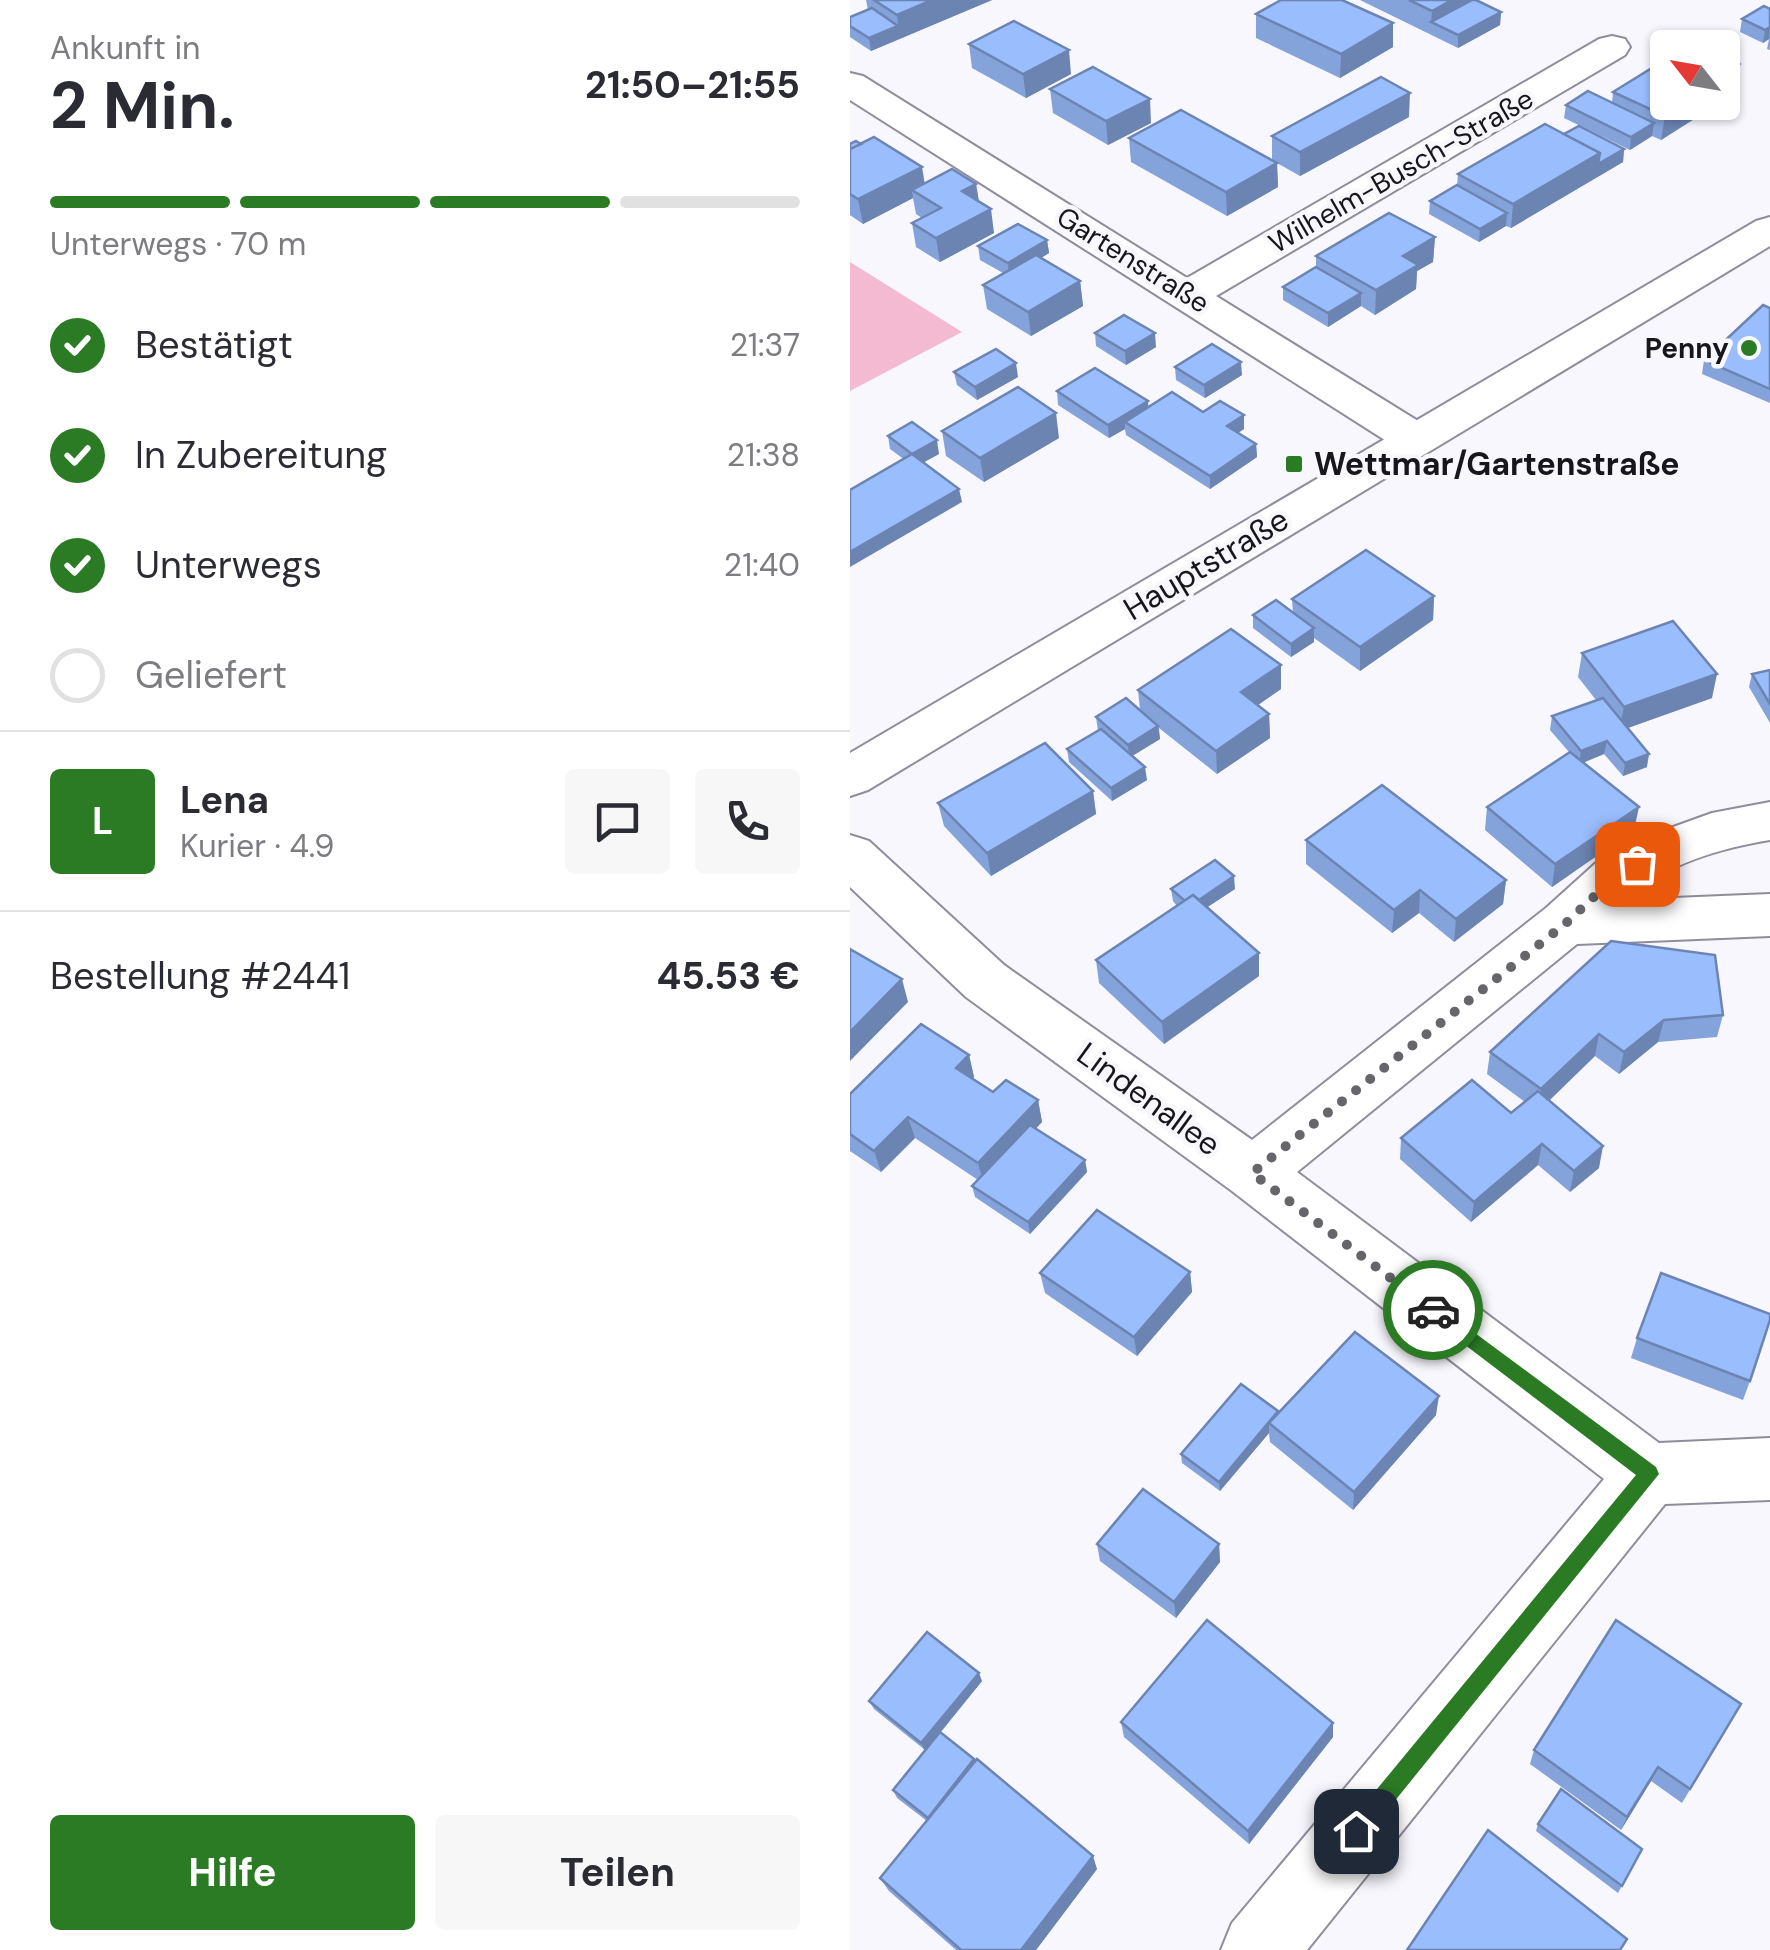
<!DOCTYPE html>
<html lang="de">
<meta charset="utf-8">
<style>
:root{--surface:#fff;--page:#f7f7f7;--text:#2b2b33;--muted:#7c7c81;--line:#e1e1e2;--accent:#2b7a24}
body{margin:0;font-family:"DM Sans",sans-serif;background:var(--page);color:var(--text);height:100vh;display:flex;flex-direction:column;font-size:38px;white-space:nowrap}
*{box-sizing:border-box;margin:0}
p{font-size:32px;color:var(--muted)}
.icon{flex:none;width:55px;height:55px;fill:none;stroke:currentColor;stroke-width:2;stroke-linecap:round;stroke-linejoin:round}
.map{position:relative;flex:1;overflow:hidden}
.side{display:flex;flex-direction:column;background:var(--surface);width:850px}
.side>*{flex:none}
.needle{width:65px;rotate:301deg}
.buttons{position:absolute;left:800px;top:30px;display:grid;gap:20px}
.buttons a{display:grid;place-items:center;width:90px;height:90px;border-radius:10px;background:var(--surface);box-shadow:0 2px 8px #0004;font-size:50px}
.pin{position:absolute;display:grid;place-items:center;width:85px;height:85px;color:#fff;margin:-42px;border-radius:20px;box-shadow:0 5px 15px #0006}
.courier{position:absolute;display:grid;place-items:center;width:100px;height:100px;margin:-50px;border:8px solid #2b7a24;border-radius:50%;background:#fff;color:#222;box-shadow:0 2px 12px #0007}
.summary em{font-style:normal;font-weight:700}
.summary div{display:flex;flex-direction:column-reverse}
.summary{display:flex;align-items:center;justify-content:space-between;height:170px;padding:0 50px}
h1{font-size:65px;font-weight:700;line-height:75px}
.bar{display:grid;grid-template-columns:repeat(4,1fr);gap:15px 10px;align-content:center;height:120px;padding:0 50px}
.bar i{height:12px;border-radius:8px;background:var(--line)}
.bar .active{background:var(--accent)}
.bar p{grid-column:span 4}
.line{display:flex;align-items:center;gap:25px;padding:0 50px;border-top:2px solid var(--line)}
.line div{flex:1}
.round{display:grid;place-items:center;flex:none;width:105px;height:105px;border-radius:10px;background:var(--page)}
ol{padding:0 50px;list-style:none}
li{display:flex;align-items:center;gap:30px;height:110px}
li p{margin-inline-start:auto}
li .icon{padding:10px;border-radius:50%;background:var(--accent);color:#fff;stroke-width:4}
li:last-child{color:var(--muted)}
li i{width:55px;height:55px;border:5px solid var(--line);border-radius:50%}
.button{display:flex;gap:20px;margin-top:auto;padding:20px 50px}
.button a{flex:1;height:115px;border-radius:10px;background:var(--accent);color:#fff;font-size:40px;font-weight:700;line-height:115px;text-align:center}
.button a+a{background:var(--page);color:var(--text)}
main{display:flex;flex:1;min-height:0}
.map>svg:first-child{display:block}
.green{fill:#f4bad1}
.lines{fill:none;stroke-linecap:round;stroke-linejoin:round}
.street-casing{stroke:#8f8d9c;stroke-width:4}
.secondary-casing{stroke:#8f8d9c;stroke-width:4}
.street{fill:#fff;fill-rule:evenodd}
.secondary{fill:#fff;fill-rule:evenodd}
.wall{fill:#84a3da}
.shaded-wall{fill:#6c84b2}
.building{fill:#9abdfe;stroke:#6c84b2;stroke-width:2.5}
.route{fill:#2b7a24}
.done{stroke:#65656a;stroke-width:10;stroke-dasharray:0 18}
.poi-dot{fill:#2b7a24;stroke:#f8f7fd;stroke-width:4}
.labels{text-anchor:middle;dominant-baseline:central;stroke-width:9;stroke-linejoin:round;paint-order:stroke}
.far-street-label{font-size:28px;fill:#16161b;stroke:#f8f7fd}
.far-poi-label{font-size:28px;font-weight:bold;fill:#16161b;stroke:#f8f7fd;text-anchor:end}
.poi-label{font-size:32px;font-weight:bold;fill:#16161b;stroke:#f8f7fd;text-anchor:start}
.street-label{font-size:32px;fill:#16161b;stroke:#f8f7fd}
</style>
<main>
<section class="side">
<div class="summary"><div><h1>2 Min.</h1><p>Ankunft in</p></div><em>21:50–21:55</em></div>
<div class="bar"><i class="active"></i><i class="active"></i><i class="active"></i><i></i><p>Unterwegs · 70 m</p></div>
<ol>
<li><svg class="icon" aria-label="check" viewBox="0 0 24 24"><path d="M5 12l5 5 9-10"/></svg>Bestätigt<p>21:37</p></li>
<li><svg class="icon" aria-label="check" viewBox="0 0 24 24"><path d="M5 12l5 5 9-10"/></svg>In Zubereitung<p>21:38</p></li>
<li><svg class="icon" aria-label="check" viewBox="0 0 24 24"><path d="M5 12l5 5 9-10"/></svg>Unterwegs<p>21:40</p></li>
<li><i></i>Geliefert</li>
</ol>
<div class="line" style="height:180px"><b class="round" style="background:var(--accent);color:#fff">L</b><div><b>Lena</b><p>Kurier · 4.9</p></div><a class="round"><svg class="icon" aria-label="chat" viewBox="0 0 24 24"><path d="M4 5h16v11H9l-5 4z"/></svg></a><a class="round"><svg class="icon" aria-label="phone" viewBox="0 0 24 24"><path d="M5 4h4l2 5-3 2q2 4 5 5l2-3 5 2v4C11 20 4 13 5 4z"/></svg></a></div>
<div class="line" style="height:130px"><div>Bestellung #2441</div><b>45.53 €</b></div>
<div class="button"><a>Hilfe</a><a>Teilen</a></div>
</section>
<div class="map">
<svg width="920" height="1950" viewBox="0 0 920 1950">
<rect width="100%" height="100%" fill="#f8f7fd"/>
<polygon class="green" points="0,262 112,332 0,391"/>
<g class="lines">
<defs>
<g id="street">
<polygon points="762,36 775,39 780,47 775,55 366,296 581,429 587,439 581,449 565,453 549,449 0,100 0,73 13,76 337,278 749,39"/>
<path d="M920 802V840C871 848 812 865 775 900L920 894V936L727 944 447 1172 809 1443 920 1438V1500L815 1504 457 1950H371L382 1923 754 1479 382 1191 116 997 0 887V835L19 841 154 965 402 1140 696 908 747 862 790 839 862 813Z"/>
</g>
<polygon id="secondary" points="920,217 920,246 18,790 0,796 0,753 906,221"/>
</defs>
<use href="#street" class="street-casing"/>
<use href="#secondary" class="secondary-casing"/>
<use href="#street" class="street"/>
<use href="#secondary" class="secondary"/>
</g>
<g class="wall">
<polygon points="16,0 142,0 21,51 0,37 0,17 18,10"/>
<polygon points="510,0 626,0 651,12 650,25 608,48"/>
<polygon points="920,9 920,50 917,49 919,39 913,43 890,32 892,19"/>
<polygon points="406,14 543,47 490,78 406,38"/>
<polygon points="119,44 221,74 176,98 122,68"/>
<polygon points="200,89 301,123 258,145 203,113"/>
<polygon points="763,92 818,102 871,102 811,140 802,136 780,150 714,118 716,105 762,103"/>
<polygon points="559,117 450,176 427,163 428,187 377,216 281,162 279,138 422,160 422,136"/>
<polygon points="714,134 774,149 773,162 661,228 656,226 629,242 579,214 580,201 607,185 608,174"/>
<polygon points="0,144 75,183 126,184 129,202 144,233 90,262 66,247 62,223 72,218 66,214 63,198 13,224 0,215"/>
<polygon points="585,237 583,262 567,271 566,289 525,315 511,306 478,327 433,300 433,287 466,267 466,256"/>
<polygon points="197,240 199,253 191,258 230,281 233,306 181,336 137,309 133,285 153,273 130,260 128,246"/>
<polygon points="920,308 920,403 852,374 854,360"/>
<polygon points="245,333 306,347 276,365 246,346"/>
<polygon points="325,367 392,375 355,398 326,380"/>
<polygon points="104,372 168,377 127,400 107,385"/>
<polygon points="207,391 298,401 298,407 353,412 394,429 388,433 406,444 407,457 360,489 276,435 275,429 259,438 208,405"/>
<polygon points="92,431 209,438 134,482 96,456"/>
<polygon points="38,436 89,454 74,462 112,502 40,449"/>
<polygon points="584,596 583,620 510,671 464,638 464,642 441,657 403,628 403,615 443,613 442,599"/>
<polygon points="732,653 862,698 778,728 797,767 773,776 754,754 733,763 784,830 702,887 635,830 637,807 719,752 700,730 702,716 746,700 728,677"/>
<polygon points="920,670 920,723 899,687 902,674"/>
<polygon points="431,689 408,705 419,714 420,738 367,774 309,728 310,739 282,756 297,780 262,801 219,762 217,749 248,731 246,717 290,710 288,690"/>
<polygon points="243,791 246,814 141,876 94,826 88,803"/>
<polygon points="456,840 656,880 653,904 604,942 569,913 542,933 456,864"/>
<polygon points="321,889 385,889 357,907 409,953 409,976 314,1044 249,983 246,960 327,906 323,901"/>
<polygon points="761,941 873,1015 867,1037 808,1042 769,1074 745,1056 699,1101 749,1168 720,1192 688,1165 621,1222 550,1159 551,1138 661,1113 675,1102 637,1074 640,1052"/>
<polygon points="119,1055 124,1077 123,1079 143,1092 188,1100 192,1122 185,1129 235,1160 237,1172 180,1234 125,1197 122,1186 128,1180 65,1138 31,1172 0,1151 0,1094"/>
<polygon points="340,1272 342,1292 287,1356 195,1293 190,1273"/>
<polygon points="787,1338 900,1381 893,1400 781,1358"/>
<polygon points="428,1411 586,1415 503,1510 420,1442 419,1433 370,1491 332,1463 331,1454"/>
<polygon points="247,1544 369,1544 370,1562 326,1618 250,1561"/>
<polygon points="132,1681 91,1732 124,1759 125,1762 247,1869 186,1950 106,1950 39,1891 30,1878 77,1821 47,1798 43,1790 75,1750 24,1709 19,1701"/>
<polygon points="891,1704 832,1803 801,1781 771,1830 680,1764 684,1750"/>
<polygon points="271,1722 483,1737 399,1844 274,1737"/>
<polygon points="688,1824 792,1849 768,1893 686,1831"/>
</g>
<g class="shaded-wall">
<polygon points="82,0 142,0 21,51 19,38 48,26 47,15"/>
<polygon points="602,0 624,0 581,22 582,11"/>
<polygon points="651,12 650,25 608,48 608,35"/>
<polygon points="543,23 543,47 490,78 491,54"/>
<polygon points="920,27 919,39 913,43 915,30"/>
<polygon points="219,50 221,74 176,98 173,74"/>
<polygon points="889,64 886,77 874,84 872,93 872,73"/>
<polygon points="560,93 559,117 450,176 450,152"/>
<polygon points="300,99 301,123 258,145 256,121"/>
<polygon points="836,102 871,102 811,140 815,116"/>
<polygon points="804,123 802,136 780,150 781,137"/>
<polygon points="774,149 773,162 661,228 663,204 750,153"/>
<polygon points="427,163 428,187 377,216 376,192"/>
<polygon points="72,167 76,191 62,190 63,198 13,224 8,199"/>
<polygon points="126,184 130,208 112,191"/>
<polygon points="141,209 144,233 90,262 86,238"/>
<polygon points="657,213 656,226 629,242 630,229"/>
<polygon points="585,237 583,262 567,271 566,289 525,315 526,290 553,256"/>
<polygon points="197,240 199,253 159,277 158,263"/>
<polygon points="230,281 233,306 181,336 178,312"/>
<polygon points="511,293 511,306 478,327 478,313"/>
<polygon points="305,333 306,347 276,365 275,351"/>
<polygon points="391,362 392,375 355,398 354,385"/>
<polygon points="166,363 168,377 127,400 125,387"/>
<polygon points="298,401 299,414 275,422 275,429 259,438 258,425"/>
<polygon points="206,413 209,438 134,482 130,458"/>
<polygon points="394,415 394,429 378,439 377,426"/>
<polygon points="87,440 89,454 65,467 62,454"/>
<polygon points="406,444 407,457 360,489 360,476"/>
<polygon points="109,489 112,502 0,567 0,552"/>
<polygon points="584,596 583,620 510,671 510,647"/>
<polygon points="464,628 464,642 441,657 441,644"/>
<polygon points="431,665 431,689 392,716 391,692"/>
<polygon points="867,674 862,698 769,731 774,707"/>
<polygon points="419,714 420,738 367,774 366,751"/>
<polygon points="308,726 310,739 279,758 278,745"/>
<polygon points="757,741 754,754 729,764 731,751"/>
<polygon points="799,754 797,767 773,776 775,763"/>
<polygon points="295,767 297,780 262,801 261,788"/>
<polygon points="243,791 246,814 141,876 137,853"/>
<polygon points="789,807 784,830 702,887 705,864"/>
<polygon points="384,876 385,889 341,918 340,906"/>
<polygon points="656,880 653,904 604,942 606,919"/>
<polygon points="570,890 569,913 542,933 544,910"/>
<polygon points="409,953 409,976 314,1044 312,1022"/>
<polygon points="52,979 58,1002 0,1061 0,1032"/>
<polygon points="814,1020 808,1042 769,1074 774,1052"/>
<polygon points="749,1034 745,1056 688,1111 691,1089"/>
<polygon points="119,1055 124,1077 112,1090 106,1068"/>
<polygon points="188,1100 192,1122 134,1184 128,1163"/>
<polygon points="58,1117 65,1138 31,1172 24,1151"/>
<polygon points="692,1144 688,1165 621,1222 624,1202"/>
<polygon points="753,1146 749,1168 720,1192 724,1171"/>
<polygon points="235,1160 237,1172 180,1234 178,1222"/>
<polygon points="340,1272 342,1292 287,1356 284,1337"/>
<polygon points="589,1396 586,1415 503,1510 504,1492"/>
<polygon points="428,1411 419,1423 419,1433 370,1491 369,1482"/>
<polygon points="369,1544 370,1562 326,1618 324,1602"/>
<polygon points="129,1673 132,1681 75,1751 71,1743"/>
<polygon points="483,1723 483,1737 399,1844 398,1831"/>
<polygon points="124,1759 127,1767 82,1825 78,1818"/>
<polygon points="808,1767 801,1781 771,1830 777,1817"/>
<polygon points="243,1856 247,1869 186,1950 171,1950"/>
</g>
<g class="building">
<polygon points="24,0 82,0 47,15"/>
<polygon points="431,0 492,0 543,23 491,54 406,14"/>
<polygon points="559,0 602,0 582,11"/>
<polygon points="622,0 626,0 651,12 608,35 581,22"/>
<polygon points="914,6 920,9 920,27 915,30 892,19"/>
<polygon points="22,8 48,26 19,38 0,26 0,17"/>
<polygon points="164,21 219,50 173,74 119,44"/>
<polygon points="872,56 889,64 872,73"/>
<polygon points="818,58 818,102 836,102 815,116 763,92"/>
<polygon points="243,67 300,99 256,121 200,89"/>
<polygon points="531,77 560,93 450,152 422,136"/>
<polygon points="738,91 804,123 781,137 716,105"/>
<polygon points="331,110 427,163 376,192 279,138"/>
<polygon points="695,124 750,153 663,204 608,174"/>
<polygon points="729,126 774,149 748,164 750,153 714,134"/>
<polygon points="24,137 72,167 8,199 0,194 0,149"/>
<polygon points="6,141 11,144 0,149 0,144"/>
<polygon points="102,169 126,184 112,191 141,209 86,238 62,223 91,208 62,190"/>
<polygon points="607,185 657,213 630,229 580,201"/>
<polygon points="539,213 585,237 553,256 568,265 526,290 466,256"/>
<polygon points="168,224 197,240 158,263 128,246"/>
<polygon points="186,255 230,281 178,312 133,285"/>
<polygon points="466,267 511,293 478,313 433,287"/>
<polygon points="913,305 920,308 920,389 854,360"/>
<polygon points="274,315 305,333 275,351 245,333"/>
<polygon points="362,344 391,362 354,385 325,367"/>
<polygon points="146,349 166,363 125,387 104,372"/>
<polygon points="245,368 298,401 258,425 207,391"/>
<polygon points="168,387 206,413 130,458 92,431"/>
<polygon points="322,392 353,412 370,401 394,415 377,426 406,444 360,476 275,422"/>
<polygon points="62,422 87,440 62,454 38,436"/>
<polygon points="62,454 109,489 0,552 0,490"/>
<polygon points="516,550 584,596 510,647 442,599"/>
<polygon points="426,600 464,628 441,644 403,615"/>
<polygon points="823,621 867,674 774,707 732,653"/>
<polygon points="381,629 431,665 391,692 419,714 366,751 288,690"/>
<polygon points="920,670 920,704 902,674"/>
<polygon points="276,698 308,726 278,745 246,717"/>
<polygon points="753,698 799,754 775,763 757,741 731,751 702,716"/>
<polygon points="251,729 295,767 261,788 217,749"/>
<polygon points="195,743 243,791 137,853 88,803"/>
<polygon points="720,752 789,807 705,864 637,807"/>
<polygon points="532,785 656,880 606,919 570,890 544,910 456,840"/>
<polygon points="365,860 384,876 349,900 343,895 335,901 321,889"/>
<polygon points="343,895 409,953 312,1022 246,960"/>
<polygon points="761,941 865,955 873,1015 814,1020 774,1052 749,1034 691,1089 640,1052"/>
<polygon points="0,949 52,979 0,1032"/>
<polygon points="71,1024 119,1055 106,1068 143,1092 156,1080 188,1100 128,1163 58,1117 24,1151 0,1134 0,1094"/>
<polygon points="622,1080 661,1113 688,1091 753,1146 724,1171 692,1144 624,1202 551,1138"/>
<polygon points="180,1125 235,1160 178,1222 122,1186"/>
<polygon points="247,1210 340,1272 284,1337 190,1273"/>
<polygon points="811,1273 920,1314 920,1320 900,1381 787,1338"/>
<polygon points="505,1332 589,1396 504,1492 419,1423"/>
<polygon points="391,1384 428,1411 369,1482 331,1454"/>
<polygon points="293,1489 369,1544 324,1602 247,1544"/>
<polygon points="357,1620 483,1723 398,1831 271,1722"/>
<polygon points="766,1620 891,1704 840,1789 808,1767 777,1817 684,1750"/>
<polygon points="77,1632 129,1673 71,1743 19,1701"/>
<polygon points="90,1732 124,1759 78,1818 43,1790"/>
<polygon points="127,1759 243,1856 171,1950 111,1950 30,1878"/>
<polygon points="711,1789 792,1849 772,1886 688,1824"/>
<polygon points="638,1830 777,1939 770,1950 557,1950"/>
</g>
<polygon class="route" points="583,1302 806,1467 809,1474 514,1839 506,1842 499,1839 496,1831 499,1823 786,1475 577,1316 577,1304"/>
<g class="lines">
<polyline class="done" points="583,1310 402,1173 715,924 766,876 787,864"/>
</g>
<g class="poi-dot">
<circle cx="899" cy="348" r="10"/>
<rect x="434" y="454" width="20" height="20" rx="5"/>
</g>
<g class="labels">
<g class="far-street-label">
<text transform="translate(551 171) rotate(-30)">Wilhelm-Busch-Straße</text>
<text transform="translate(283 260) rotate(32)">Gartenstraße</text>
</g>
<g class="far-poi-label">
<text x="879" y="348">Penny</text>
</g>
<g class="poi-label">
<text x="464" y="464">Wettmar/Gartenstraße</text>
</g>
<g class="street-label">
<text transform="translate(356 564) rotate(-31)">Hauptstraße</text>
<text transform="translate(299 1099) rotate(36)">Lindenallee</text>
</g>
</g>
</svg>
<div class="buttons">
<a><svg class="needle" viewBox="-14 -14 28 28"><path d="M0-13l5 13h-10z" fill="#e53935"/><path d="M0 13l5-13h-10z" fill="#7c7c81"/></svg></a>
</div>
<div class="pin" style="left:787px;top:864px;background:#ea580c"><svg class="icon" aria-label="bag" viewBox="0 0 24 24"><path d="M5 8h14l-1 12H6zM9 8a3 3 0 0 1 6 0"/></svg></div>
<div class="pin" style="left:506px;top:1831px;background:#1f2937"><svg class="icon" aria-label="home" viewBox="0 0 24 24"><path d="M3 11l9-7 9 7M6 9v11h12V9"/></svg></div>
<div class="courier" style="left:583px;top:1310px"><svg class="icon" aria-label="car" viewBox="0 0 24 24"><path d="M5 17H2v-5l4-1 3-4h7l3 4 3 1v5h-3M9 17h6M6 11h13"/><circle cx="7" cy="17" r="2"/><circle cx="17" cy="17" r="2"/></svg></div>
</div>
</main>
